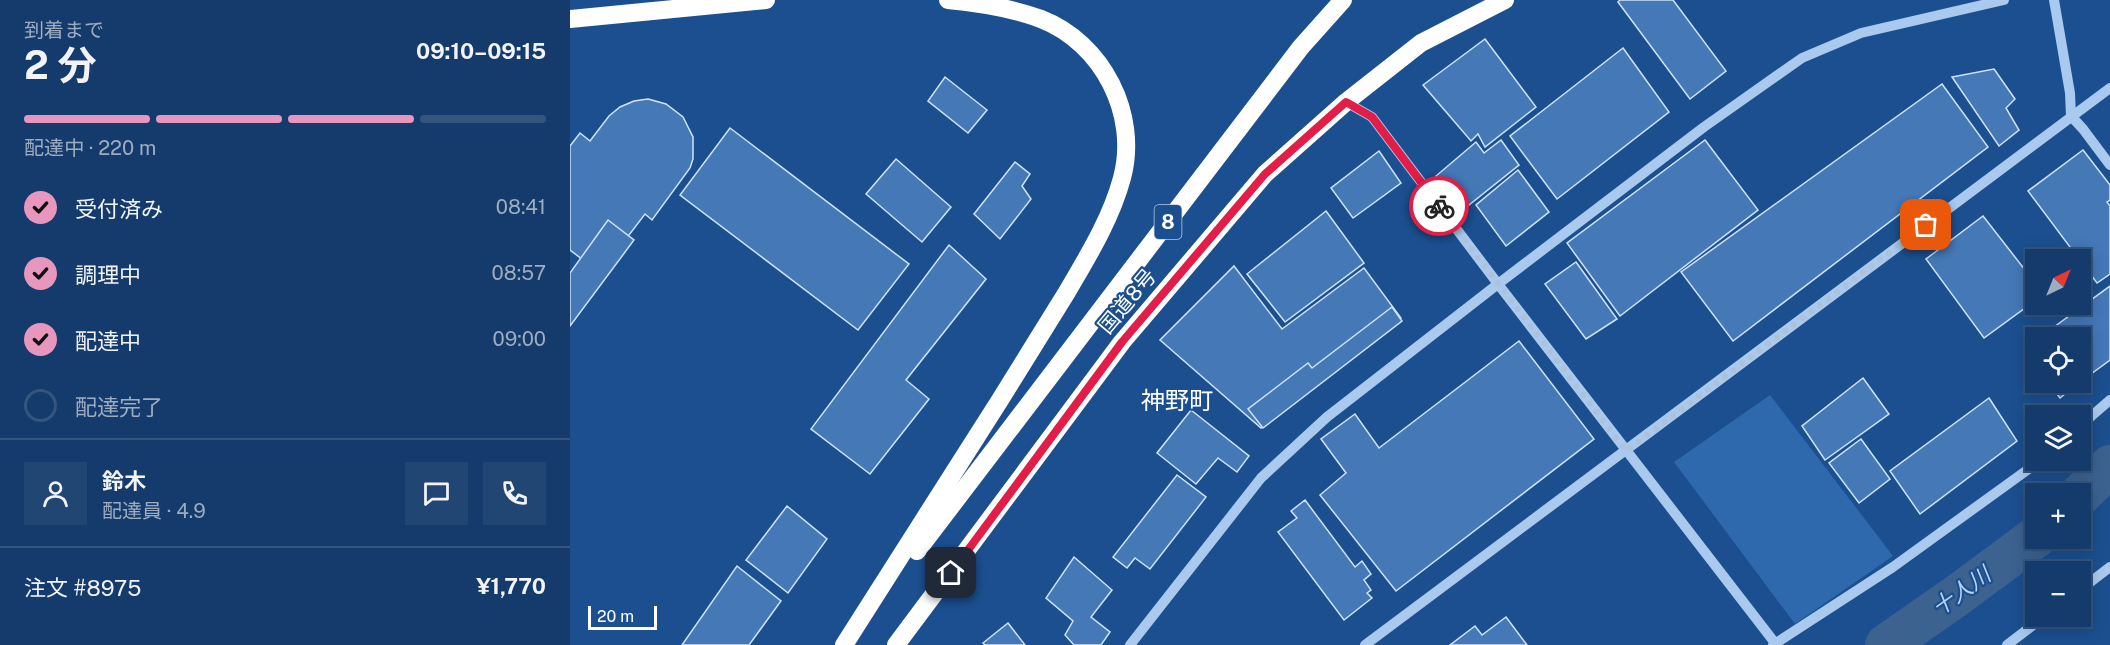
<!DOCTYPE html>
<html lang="ja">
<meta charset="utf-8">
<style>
:root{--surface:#143b6b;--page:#214673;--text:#f1f3f6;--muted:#9dadc1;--line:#33557e;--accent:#e797bd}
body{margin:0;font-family:"Public Sans","Noto Sans JP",sans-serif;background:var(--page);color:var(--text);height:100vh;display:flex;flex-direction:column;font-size:22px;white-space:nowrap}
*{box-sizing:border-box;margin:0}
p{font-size:20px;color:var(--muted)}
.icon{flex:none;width:33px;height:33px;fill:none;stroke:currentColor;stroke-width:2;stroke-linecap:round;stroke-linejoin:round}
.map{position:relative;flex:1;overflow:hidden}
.details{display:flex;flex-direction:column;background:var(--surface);width:570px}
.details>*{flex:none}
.needle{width:39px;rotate:43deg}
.buttons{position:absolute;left:1455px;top:249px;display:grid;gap:12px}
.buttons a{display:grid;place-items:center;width:66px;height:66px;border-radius:0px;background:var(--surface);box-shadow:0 3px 15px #0003,0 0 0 2px var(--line);font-size:30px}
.scale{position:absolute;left:18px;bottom:15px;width:69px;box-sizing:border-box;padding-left:6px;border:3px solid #fff;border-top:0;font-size:16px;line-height:21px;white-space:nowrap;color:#fff;-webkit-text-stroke:4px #1b4f8f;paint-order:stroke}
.pin{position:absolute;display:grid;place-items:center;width:51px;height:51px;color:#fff;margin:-26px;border-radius:12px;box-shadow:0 3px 9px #0006}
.courier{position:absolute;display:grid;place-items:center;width:60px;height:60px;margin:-30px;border:4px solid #e11d48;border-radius:50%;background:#fff;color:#222;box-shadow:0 2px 8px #0007}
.head em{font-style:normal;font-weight:700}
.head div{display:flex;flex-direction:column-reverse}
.head{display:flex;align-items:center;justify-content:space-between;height:102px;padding:0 24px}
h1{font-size:39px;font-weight:700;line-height:45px}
.bar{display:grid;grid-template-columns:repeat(4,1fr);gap:9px 6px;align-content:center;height:72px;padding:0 24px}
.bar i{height:8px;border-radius:4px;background:var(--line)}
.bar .selected{background:var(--accent)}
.bar p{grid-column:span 4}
.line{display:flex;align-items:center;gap:15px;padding:0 24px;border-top:2px solid var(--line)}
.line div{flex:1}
.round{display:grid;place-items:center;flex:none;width:63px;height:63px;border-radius:0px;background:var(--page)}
ol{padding:0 24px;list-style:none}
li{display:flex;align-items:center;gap:18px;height:66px}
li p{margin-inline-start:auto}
li .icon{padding:6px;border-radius:50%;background:var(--accent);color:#111;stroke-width:4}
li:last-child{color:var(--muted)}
li i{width:33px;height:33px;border:3px solid var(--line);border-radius:50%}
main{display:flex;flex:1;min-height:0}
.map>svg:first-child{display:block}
.green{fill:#2e69ad}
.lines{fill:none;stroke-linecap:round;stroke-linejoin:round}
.river{stroke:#3c6290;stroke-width:42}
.building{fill:#4478b7;stroke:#cfe3fa;stroke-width:1.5}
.minor{stroke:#a9c9ee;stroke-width:10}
.highway{stroke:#fff;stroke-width:18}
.done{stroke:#afc1d8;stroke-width:6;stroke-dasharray:0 10.8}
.route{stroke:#e11d48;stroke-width:8}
.labels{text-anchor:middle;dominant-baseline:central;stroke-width:4.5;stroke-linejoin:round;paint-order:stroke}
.shield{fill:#1b4f8f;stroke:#bbcadd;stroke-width:1.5}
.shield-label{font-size:20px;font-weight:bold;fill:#fff}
.street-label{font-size:21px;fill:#fff;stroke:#1b4f8f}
.water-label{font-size:22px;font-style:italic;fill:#b5d3f5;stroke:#1b4f8f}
.quarter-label{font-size:24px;fill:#fff;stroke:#1b4f8f}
</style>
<main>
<section class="details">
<div class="head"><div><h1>2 分</h1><p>到着まで</p></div><em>09:10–09:15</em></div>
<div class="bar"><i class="selected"></i><i class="selected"></i><i class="selected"></i><i></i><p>配達中 · 220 m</p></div>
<ol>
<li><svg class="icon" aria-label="check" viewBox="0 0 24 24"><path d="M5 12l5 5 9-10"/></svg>受付済み<p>08:41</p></li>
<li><svg class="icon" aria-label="check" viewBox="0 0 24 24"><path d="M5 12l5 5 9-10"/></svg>調理中<p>08:57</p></li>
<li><svg class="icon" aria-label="check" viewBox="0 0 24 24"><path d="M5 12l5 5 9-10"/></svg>配達中<p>09:00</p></li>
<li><i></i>配達完了</li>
</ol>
<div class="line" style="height:108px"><a class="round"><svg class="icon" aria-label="person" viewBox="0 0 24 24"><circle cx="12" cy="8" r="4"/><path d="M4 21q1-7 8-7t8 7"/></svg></a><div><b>鈴木</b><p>配達員 · 4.9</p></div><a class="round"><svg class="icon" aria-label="chat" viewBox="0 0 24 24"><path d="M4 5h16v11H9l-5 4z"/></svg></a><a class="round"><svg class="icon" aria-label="phone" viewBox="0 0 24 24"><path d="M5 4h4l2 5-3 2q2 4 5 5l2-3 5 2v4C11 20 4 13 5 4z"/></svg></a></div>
<div class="line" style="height:78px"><div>注文 #8975</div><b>¥1,770</b></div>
</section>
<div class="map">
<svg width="1540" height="645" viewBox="0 0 1540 645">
<rect width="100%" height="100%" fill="#1b4f8f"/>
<polygon class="green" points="1200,395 1323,556 1225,624 1104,462"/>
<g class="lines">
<g class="river">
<polyline points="1510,495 1540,466"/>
<polyline points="1316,645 1385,597 1466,537"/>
</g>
</g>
<g class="building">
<polygon points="1050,0 1103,0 1156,71 1120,99 1048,2"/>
<polygon points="915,39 966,107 915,147 908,134 901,141 853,85"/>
<polygon points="1053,48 1099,112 987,199 940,136"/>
<polygon points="1424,69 1445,99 1436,108 1449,130 1429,146 1382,77"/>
<polygon points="375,77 417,110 398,133 358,101"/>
<polygon points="1372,84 1418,147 1163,341 1111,272"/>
<polygon points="78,99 96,104 113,117 123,137 123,159 120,168 82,220 75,214 30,273 0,250 0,146 10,133 20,141 39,116 50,107 64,101"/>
<polygon points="160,128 339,264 288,330 110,195"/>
<polygon points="931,140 949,165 894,209 866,176 906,142 914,153"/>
<polygon points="1135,140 1188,210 1050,316 997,243"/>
<polygon points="1513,150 1540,185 1540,200 1537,202 1540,206 1540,274 1527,283 1458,191"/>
<polygon points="809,151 831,183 783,218 761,188"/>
<polygon points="326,159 381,207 352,242 296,194"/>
<polygon points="445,162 460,174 452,186 461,199 430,239 404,214"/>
<polygon points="948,170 979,212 936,246 906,205"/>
<polygon points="756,211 794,263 715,322 677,274"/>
<polygon points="1413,216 1466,284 1466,300 1414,338 1356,259"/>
<polygon points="38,220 64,240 0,326 0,273"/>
<polygon points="379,245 416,279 336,380 359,399 300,474 241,429"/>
<polygon points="1006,262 1047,319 1016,339 975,284"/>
<polygon points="664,266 712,329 794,268 831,318 691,428 590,340"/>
<polygon points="1540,286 1540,360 1510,382 1510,338 1469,338"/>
<polygon points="822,307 832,321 693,428 678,409 738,363 742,368"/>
<polygon points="1466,340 1466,365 1454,349"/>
<polygon points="949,341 1024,439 826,591 750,495 776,473 751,439 785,414 809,448"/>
<polygon points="1293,378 1319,414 1255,460 1232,426"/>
<polygon points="1478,382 1510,382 1490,398"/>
<polygon points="1419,398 1447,441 1350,514 1320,471"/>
<polygon points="621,410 679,456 667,472 648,458 626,484 587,453"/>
<polygon points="1291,439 1320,479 1289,503 1259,463"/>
<polygon points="607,475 636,497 580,569 565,558 557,568 543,557"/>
<polygon points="735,500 785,567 792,561 801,574 794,580 801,590 797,593 802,598 774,620 708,532 727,518 721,511"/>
<polygon points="217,506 257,539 218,593 176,560"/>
<polygon points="504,557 542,590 521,617 540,632 531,645 504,645 495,635 503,621 476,598"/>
<polygon points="167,566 211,601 179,645 112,645"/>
<polygon points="936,617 957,645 880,645 905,626 912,635"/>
<polygon points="438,623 455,645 415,645 413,643"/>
</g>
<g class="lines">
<g class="minor">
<polyline points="1484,0 1500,93 1501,116 1513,129 1540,165"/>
<polyline points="776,102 802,117 928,284 1134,127 1232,58 1291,33 1434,0"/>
<polyline points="1510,426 1540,400"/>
<polyline points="1510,590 1540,567"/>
<polyline points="560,645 691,478 757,417 928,284 1205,643"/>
<polyline points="795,645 1540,88"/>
<polyline points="1203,645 1323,567 1471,460"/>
<polyline points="1437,645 1475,616"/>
</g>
<g class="highway">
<polyline points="0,19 196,0"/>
<polyline points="347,551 731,47 773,0"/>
<path d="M274 645C326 563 378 482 430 400 452 364 475 328 497 292 518 256 541 219 552 178 569 115 533 43 471 19 442 8 410 3 378 0"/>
<polyline points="326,645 552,342 695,174 776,102 851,43 935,0"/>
</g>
</g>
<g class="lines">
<polyline class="done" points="869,206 1056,451 1356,225"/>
<polyline class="route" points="381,573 552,342 695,174 776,102 802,117 869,206"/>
</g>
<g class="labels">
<rect class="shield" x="584.5" y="205" width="27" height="34" rx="4.5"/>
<g class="shield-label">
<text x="598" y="222">8</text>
</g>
<g class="street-label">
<text transform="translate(557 301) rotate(-50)">国道8号</text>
</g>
<g class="water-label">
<text transform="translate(1391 591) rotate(-36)">十人川</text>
</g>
<g class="quarter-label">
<text x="607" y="400">神野町</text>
</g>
</g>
</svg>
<div class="buttons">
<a><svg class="needle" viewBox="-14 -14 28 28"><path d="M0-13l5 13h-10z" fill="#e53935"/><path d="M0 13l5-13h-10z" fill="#9dadc1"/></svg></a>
<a><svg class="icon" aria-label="locate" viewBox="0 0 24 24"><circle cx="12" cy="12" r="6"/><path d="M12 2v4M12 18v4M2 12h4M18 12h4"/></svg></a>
<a><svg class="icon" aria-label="layers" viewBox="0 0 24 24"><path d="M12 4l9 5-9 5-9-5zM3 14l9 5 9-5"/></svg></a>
<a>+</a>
<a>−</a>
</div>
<div class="scale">20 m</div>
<div class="pin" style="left:1356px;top:225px;background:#ea580c"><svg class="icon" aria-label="bag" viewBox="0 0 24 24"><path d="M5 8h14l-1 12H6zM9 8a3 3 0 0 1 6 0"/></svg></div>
<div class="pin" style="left:381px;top:573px;background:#1f2937"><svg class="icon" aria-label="home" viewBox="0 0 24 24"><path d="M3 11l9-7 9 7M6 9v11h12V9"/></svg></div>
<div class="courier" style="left:869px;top:206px"><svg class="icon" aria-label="bike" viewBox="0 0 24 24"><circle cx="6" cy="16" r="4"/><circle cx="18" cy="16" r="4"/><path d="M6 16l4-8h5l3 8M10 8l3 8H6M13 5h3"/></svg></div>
</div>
</main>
